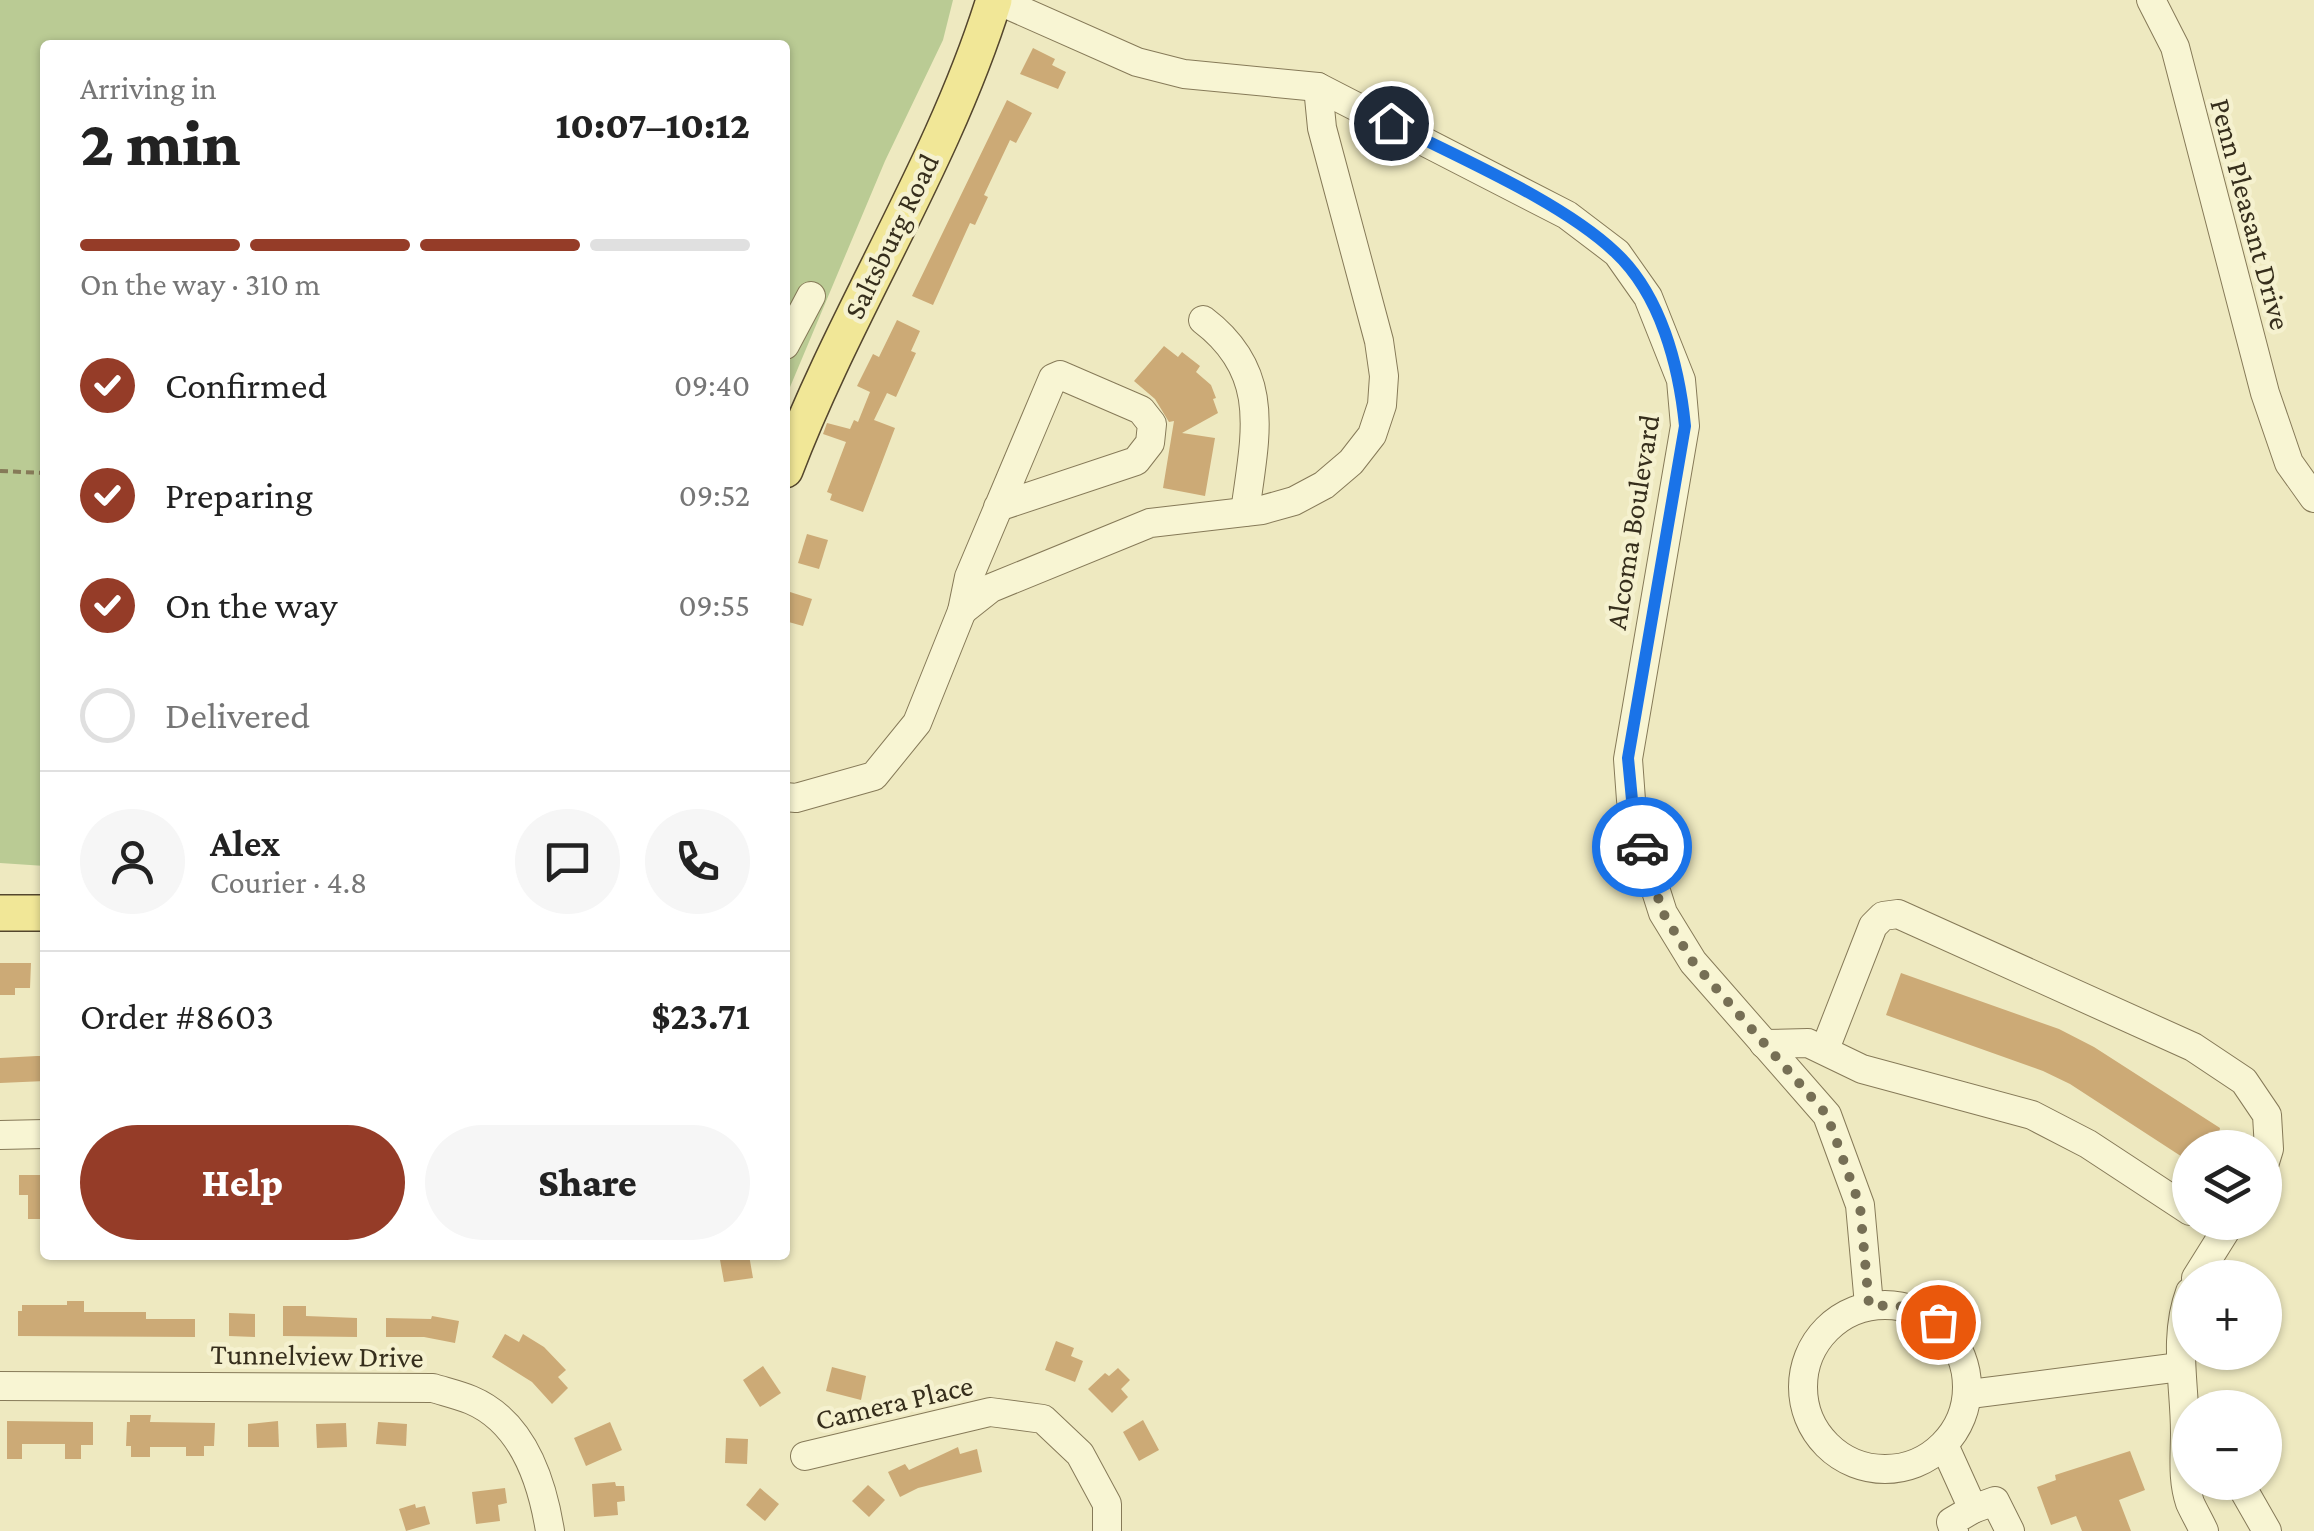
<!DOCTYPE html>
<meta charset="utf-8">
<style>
:root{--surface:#fff;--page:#f6f6f6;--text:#222;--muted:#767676;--line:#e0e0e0;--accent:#953c28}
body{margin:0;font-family:"Crimson Pro",serif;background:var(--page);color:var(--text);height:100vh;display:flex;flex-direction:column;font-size:38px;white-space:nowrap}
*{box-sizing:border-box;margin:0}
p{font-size:32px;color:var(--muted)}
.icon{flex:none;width:55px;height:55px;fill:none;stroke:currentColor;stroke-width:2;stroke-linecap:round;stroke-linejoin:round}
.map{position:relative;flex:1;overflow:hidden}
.details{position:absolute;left:40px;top:40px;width:750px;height:1220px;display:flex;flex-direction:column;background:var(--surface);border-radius:10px;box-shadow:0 2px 8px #0004}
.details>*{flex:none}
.buttons{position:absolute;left:2172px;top:1130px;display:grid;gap:20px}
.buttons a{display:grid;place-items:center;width:110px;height:110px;border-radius:50%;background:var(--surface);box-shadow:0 2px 8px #0004;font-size:50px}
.pin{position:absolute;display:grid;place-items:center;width:85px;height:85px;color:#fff;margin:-42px;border:5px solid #fff;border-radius:50%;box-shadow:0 2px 10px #0007}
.courier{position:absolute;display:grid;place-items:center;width:100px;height:100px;margin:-50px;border:8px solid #1a73e8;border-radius:50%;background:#fff;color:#222;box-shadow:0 2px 12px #0007}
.head em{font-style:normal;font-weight:800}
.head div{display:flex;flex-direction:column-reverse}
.head{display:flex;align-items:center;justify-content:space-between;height:170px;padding:0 40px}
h1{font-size:65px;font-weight:800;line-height:75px}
.bar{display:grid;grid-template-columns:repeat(4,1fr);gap:15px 10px;align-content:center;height:120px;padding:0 40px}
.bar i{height:12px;border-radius:8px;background:var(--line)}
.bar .current{background:var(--accent)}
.bar p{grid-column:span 4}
.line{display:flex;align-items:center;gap:25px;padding:0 40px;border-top:2px solid var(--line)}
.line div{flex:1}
.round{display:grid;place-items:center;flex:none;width:105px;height:105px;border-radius:52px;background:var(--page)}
ol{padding:0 40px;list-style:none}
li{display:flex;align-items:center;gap:30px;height:110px}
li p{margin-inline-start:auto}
li .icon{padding:10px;border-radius:50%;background:var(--accent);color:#fff;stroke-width:4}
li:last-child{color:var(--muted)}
li i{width:55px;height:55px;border:5px solid var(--line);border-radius:50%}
.action{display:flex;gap:20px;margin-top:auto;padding:20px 40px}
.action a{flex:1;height:115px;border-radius:60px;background:var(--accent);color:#fff;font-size:40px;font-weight:800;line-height:115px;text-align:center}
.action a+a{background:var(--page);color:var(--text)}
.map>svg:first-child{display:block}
.green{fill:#bacb94}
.building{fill:#ccaa76}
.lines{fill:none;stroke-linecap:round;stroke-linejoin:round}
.minor-casing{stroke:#867a58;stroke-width:30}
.major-casing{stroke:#54462d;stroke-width:38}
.path{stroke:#867a58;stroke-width:4;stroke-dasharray:8 5;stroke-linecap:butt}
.minor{stroke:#f8f5d3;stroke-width:28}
.major{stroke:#f1e797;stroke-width:35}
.done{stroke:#766f55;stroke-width:10;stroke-dasharray:0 18}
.route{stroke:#1a73e8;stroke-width:12}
.labels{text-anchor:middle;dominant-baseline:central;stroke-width:9;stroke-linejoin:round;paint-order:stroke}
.street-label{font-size:30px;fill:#362e1c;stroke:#f5f1cf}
</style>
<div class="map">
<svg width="2314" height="1531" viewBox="0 0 2314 1531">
<rect width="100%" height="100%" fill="#eee9c0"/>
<polygon class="green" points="0,0 953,0 943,40 885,161 785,399 785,45 45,45 45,866 0,863"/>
<g class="building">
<polygon points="1033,48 1055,59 1052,65 1066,72 1058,89 1020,74"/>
<polygon points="1007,100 1032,113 1016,143 1010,140 984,195 988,197 975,225 970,223 933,305 912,296"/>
<polygon points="897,320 920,331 911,351 916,353 896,397 887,393 874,420 895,428 863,512 830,500 832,494 827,492 846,442 823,434 827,423 850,429 854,420 858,422 870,392 857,386 873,354 879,357"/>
<polygon points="1164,346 1178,357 1182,352 1200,366 1196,372 1211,385 1216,398 1213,399 1218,413 1182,433 1215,438 1205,496 1163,488 1174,421 1169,422 1155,399 1134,381"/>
<polygon points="807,534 828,540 819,569 798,563"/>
<polygon points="790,592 812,599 803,626 785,621"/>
<polygon points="0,963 31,963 30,988 15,988 15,995 0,995"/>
<polygon points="1901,973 2059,1029 2094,1047 2220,1128 2216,1148 2190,1148 2190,1162 2070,1084 2043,1071 1886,1015"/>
<polygon points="37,1056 45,1056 45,1081 0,1083 0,1058"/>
<polygon points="19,1175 45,1175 45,1219 28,1219 28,1195 19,1195"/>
<polygon points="727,1255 749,1255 753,1278 724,1282 720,1260 728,1258"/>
<polygon points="67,1301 84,1301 84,1312 146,1312 146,1319 195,1319 195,1337 18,1336 18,1311 22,1311 22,1305 67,1305"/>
<polygon points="283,1306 306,1306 306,1316 357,1318 357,1337 283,1336"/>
<polygon points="229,1313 255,1314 255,1337 229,1336"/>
<polygon points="432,1316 459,1321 455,1343 424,1337 386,1337 386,1318 431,1319"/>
<polygon points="505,1334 519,1342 523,1334 544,1347 566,1370 558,1377 568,1388 552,1404 532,1382 492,1357"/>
<polygon points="1056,1341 1074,1348 1071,1356 1083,1361 1075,1382 1045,1370"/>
<polygon points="763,1366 781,1393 760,1407 743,1380"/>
<polygon points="832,1367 866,1376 861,1400 826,1391"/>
<polygon points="1118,1368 1130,1380 1121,1389 1128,1397 1112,1413 1088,1389 1105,1373 1109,1376"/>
<polygon points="130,1415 151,1415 150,1422 215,1423 214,1446 204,1446 204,1456 186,1456 186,1447 150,1447 150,1457 131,1457 131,1446 126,1446 127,1422 130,1422"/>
<polygon points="1143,1420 1159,1450 1139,1461 1123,1432"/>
<polygon points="7,1421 93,1422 93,1445 81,1445 81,1459 65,1459 65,1444 22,1444 22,1459 7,1459"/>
<polygon points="278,1421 279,1447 248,1447 248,1424"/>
<polygon points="378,1422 407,1424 406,1446 376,1444"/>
<polygon points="610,1422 622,1450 586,1466 574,1438"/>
<polygon points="346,1423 347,1447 317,1448 316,1424"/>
<polygon points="726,1438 748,1439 747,1464 725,1463"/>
<polygon points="958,1447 960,1454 977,1449 982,1472 918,1488 900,1497 888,1472 905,1464 909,1470"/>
<polygon points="2130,1451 2145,1490 2119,1500 2131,1531 2082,1531 2076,1516 2051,1525 2037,1487 2056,1480 2055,1475"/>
<polygon points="615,1482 616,1486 624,1486 625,1501 617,1502 618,1515 594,1517 592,1484"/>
<polygon points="868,1485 885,1500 869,1517 852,1501"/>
<polygon points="505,1488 507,1503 498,1505 500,1521 476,1524 472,1492"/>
<polygon points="760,1488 779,1504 765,1521 746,1505"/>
<polygon points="415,1504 416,1508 425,1506 430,1524 406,1531 399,1509"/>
</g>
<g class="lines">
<defs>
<g id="minor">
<polyline points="997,0 1137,62 1184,74 1318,87 1567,215 1617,253 1648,297 1681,380 1685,426 1628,759 1631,800 1641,844 1663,913 1693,962 1827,1115 1860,1205 1869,1305"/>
<polyline points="2151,0 2175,47 2265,393 2289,463 2314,498"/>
<path d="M1203 320C1273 373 1255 436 1245 512"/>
<polyline points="785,345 811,296"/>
<polyline points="962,611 991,588 1150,523 1262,510 1294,501 1324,485 1351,462 1372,435 1382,405 1384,376 1379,341 1322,128 1318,87"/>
<polyline points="785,797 796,798 874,776 917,723 962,611 969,577 1053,378 1060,375 1141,410 1152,424 1150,443 1136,461 998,507"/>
<polyline points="1764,1044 1808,1043 1862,1069 2032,1115 2088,1144 2190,1211"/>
<polyline points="1825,1049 1873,926 1883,916 1898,914 2193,1047 2244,1081 2267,1115 2269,1149 2265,1162"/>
<polyline points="0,1135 45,1134"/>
<polyline points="2196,1278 2231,1222"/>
<path d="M2190 1292C2173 1338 2185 1385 2185 1433 2185 1457 2182 1479 2190 1503 2194 1512 2200 1522 2204 1531"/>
<circle cx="1885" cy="1387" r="82"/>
<path d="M0 1386 433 1388C446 1392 459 1395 471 1400 523 1422 542 1481 550 1531"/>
<polyline points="1970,1394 2180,1367"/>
<polyline points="1944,1445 1973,1509 1995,1501 2010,1531"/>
<polyline points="805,1456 990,1412 1043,1419 1080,1454 1107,1504 1107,1531"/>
<polyline points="2239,1482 2267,1531"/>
<polyline points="1954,1531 1951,1522 1973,1509"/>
</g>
<g id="major">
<path d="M785 470C846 310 943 164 994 0"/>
<polyline points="0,913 45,913"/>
</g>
</defs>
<use href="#minor" class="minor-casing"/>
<use href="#major" class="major-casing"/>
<polyline class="path" points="0,471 45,473"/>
<use href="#minor" class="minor"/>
<use href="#major" class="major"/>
</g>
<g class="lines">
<polyline class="done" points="1642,847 1663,913 1693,962 1827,1115 1860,1206 1869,1305 1911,1307 1938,1322"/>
<path class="route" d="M1391 123C1459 158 1561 201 1615 252 1661 295 1679 366 1685 426L1628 758 1632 800 1642 847"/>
</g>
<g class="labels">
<g class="street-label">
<text transform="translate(2251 214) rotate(75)">Penn Pleasant Drive</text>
<text transform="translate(891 236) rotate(-64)">Saltsburg Road</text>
<text transform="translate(1632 522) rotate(-81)">Alcoma Boulevard</text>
<text transform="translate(317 1355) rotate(1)">Tunnelview Drive</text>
<text transform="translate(894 1402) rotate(-13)">Camera Place</text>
</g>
</g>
</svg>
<div class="buttons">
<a><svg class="icon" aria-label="layers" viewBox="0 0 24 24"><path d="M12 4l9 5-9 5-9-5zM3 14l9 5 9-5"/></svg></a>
<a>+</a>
<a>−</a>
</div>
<div class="pin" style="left:1938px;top:1322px;background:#ea580c"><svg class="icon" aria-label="bag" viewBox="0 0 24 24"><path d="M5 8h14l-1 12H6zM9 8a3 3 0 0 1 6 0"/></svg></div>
<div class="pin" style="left:1391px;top:123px;background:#1f2937"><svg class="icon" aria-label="home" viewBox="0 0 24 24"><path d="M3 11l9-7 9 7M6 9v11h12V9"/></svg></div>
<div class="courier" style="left:1642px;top:847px"><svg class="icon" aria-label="car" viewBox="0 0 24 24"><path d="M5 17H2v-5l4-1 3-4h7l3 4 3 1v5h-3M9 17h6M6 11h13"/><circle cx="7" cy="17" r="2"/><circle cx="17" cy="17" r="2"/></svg></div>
<section class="details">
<div class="head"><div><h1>2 min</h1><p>Arriving in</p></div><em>10:07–10:12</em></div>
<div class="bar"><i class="current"></i><i class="current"></i><i class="current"></i><i></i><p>On the way · 310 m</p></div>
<ol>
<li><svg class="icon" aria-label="check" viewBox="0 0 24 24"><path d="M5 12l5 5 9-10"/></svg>Confirmed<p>09:40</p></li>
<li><svg class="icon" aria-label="check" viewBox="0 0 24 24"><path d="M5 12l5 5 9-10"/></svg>Preparing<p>09:52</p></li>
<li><svg class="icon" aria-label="check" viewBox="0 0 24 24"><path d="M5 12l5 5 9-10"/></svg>On the way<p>09:55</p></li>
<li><i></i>Delivered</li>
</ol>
<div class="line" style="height:180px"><a class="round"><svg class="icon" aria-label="person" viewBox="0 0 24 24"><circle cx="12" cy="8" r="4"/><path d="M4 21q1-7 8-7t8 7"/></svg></a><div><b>Alex</b><p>Courier · 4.8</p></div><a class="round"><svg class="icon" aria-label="chat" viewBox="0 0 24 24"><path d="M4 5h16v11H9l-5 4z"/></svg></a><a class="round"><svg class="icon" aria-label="phone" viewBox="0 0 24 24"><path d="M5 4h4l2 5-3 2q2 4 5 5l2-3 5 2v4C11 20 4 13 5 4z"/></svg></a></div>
<div class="line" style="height:130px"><div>Order #8603</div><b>$23.71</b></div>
<div class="action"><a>Help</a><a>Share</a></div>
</section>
</div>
